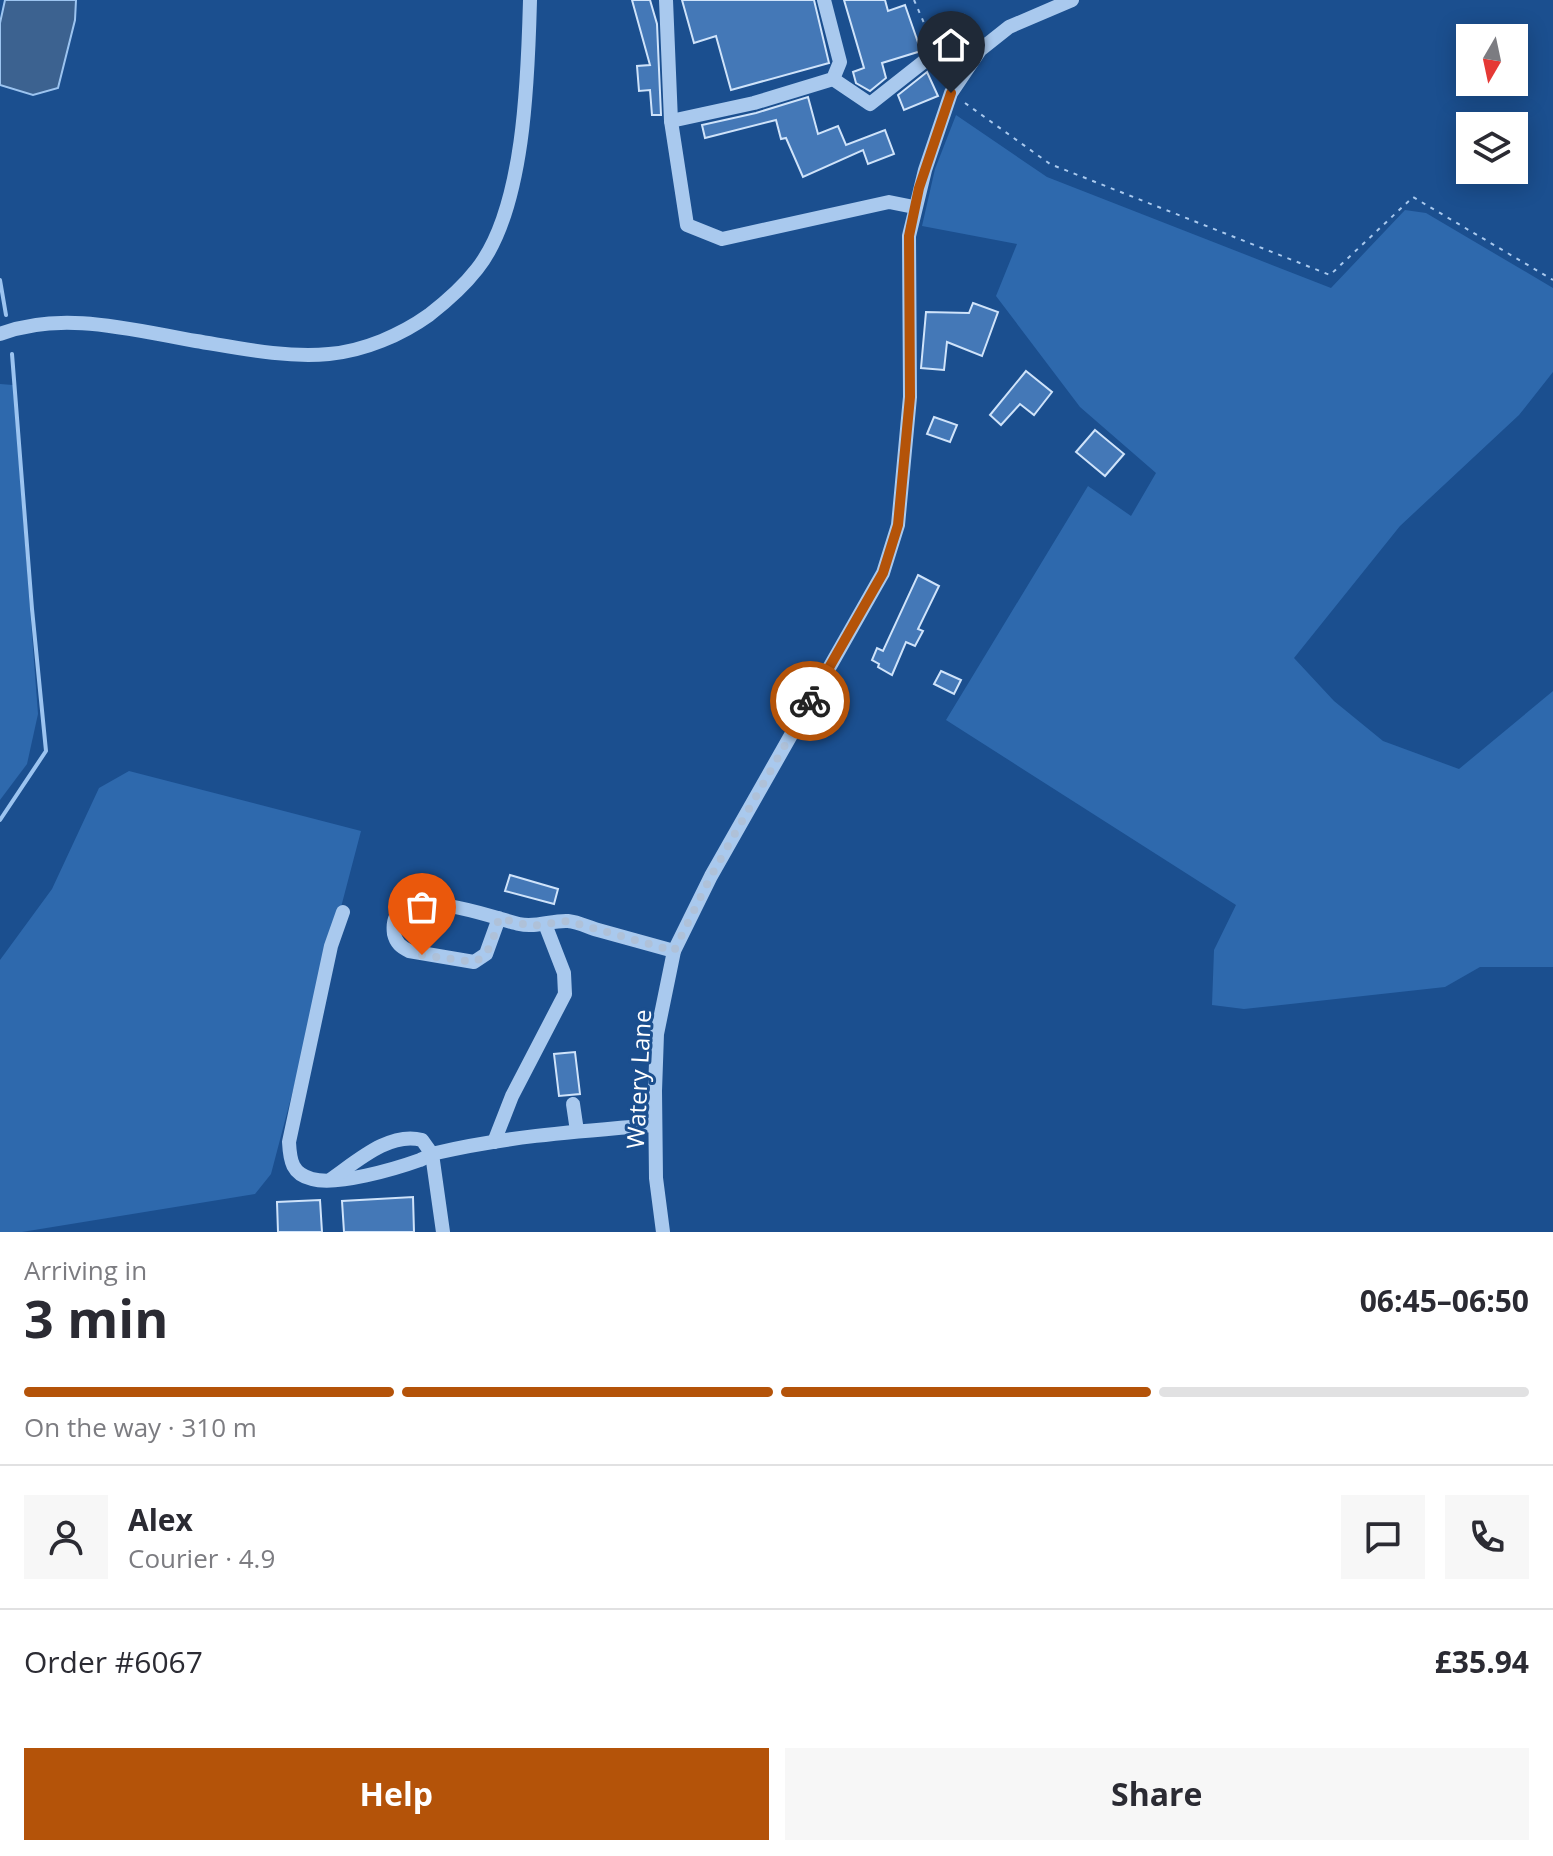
<!DOCTYPE html>
<meta charset="utf-8">
<style>
:root{--surface:#fff;--page:#f7f7f7;--text:#2b2b33;--muted:#7c7c81;--line:#e1e1e2;--accent:#b45309}
body{margin:0;font-family:"Open Sans",sans-serif;background:var(--page);color:var(--text);height:100vh;display:flex;flex-direction:column;font-size:30px;white-space:nowrap}
*{box-sizing:border-box;margin:0}
p{font-size:26px;color:var(--muted)}
.icon{flex:none;width:44px;height:44px;fill:none;stroke:currentColor;stroke-width:2;stroke-linecap:round;stroke-linejoin:round}
.map{position:relative;height:1232px;overflow:hidden}
.drawer{display:flex;flex-direction:column;background:var(--surface);flex:1}
.drawer>*{flex:none}
.needle{width:52px;rotate:189deg}
.tools{position:absolute;left:1456px;top:24px;display:grid;gap:16px}
.tools a{display:grid;place-items:center;width:72px;height:72px;border-radius:0px;background:var(--surface);box-shadow:0 4px 20px #0003;font-size:40px}
.pin{position:absolute;display:grid;place-items:center;width:68px;height:68px;color:#fff;margin:-82px -34px;border-radius:50% 50% 50% 0;rotate:-45deg;box-shadow:0 0 8px #0007}
.pin .icon{rotate:45deg}
.courier{position:absolute;display:grid;place-items:center;width:80px;height:80px;margin:-40px;border:6px solid #b45309;border-radius:50%;background:#fff;color:#222;box-shadow:0 2px 10px #0007}
.headline em{font-style:normal;font-weight:700}
.headline div{display:flex;flex-direction:column-reverse}
.headline{display:flex;align-items:center;justify-content:space-between;height:136px;padding:0 24px}
h1{font-size:52px;font-weight:700;line-height:60px}
.bar{display:grid;grid-template-columns:repeat(4,1fr);gap:12px 8px;align-content:center;height:96px;padding:0 24px}
.bar i{height:10px;border-radius:6px;background:var(--line)}
.bar .active{background:var(--accent)}
.bar p{grid-column:span 4}
.line{display:flex;align-items:center;gap:20px;padding:0 24px;border-top:2px solid var(--line)}
.line div{flex:1}
.round{display:grid;place-items:center;flex:none;width:84px;height:84px;border-radius:0px;background:var(--page)}
.primary-button{display:flex;gap:16px;margin-top:auto;padding:16px 24px}
.primary-button a{flex:1;height:92px;border-radius:0px;background:var(--accent);color:#fff;font-size:32px;font-weight:700;line-height:92px;text-align:center}
.primary-button a+a{background:var(--page);color:var(--text)}
.map>svg:first-child{display:block}
.green{fill:#2e69ad}
.water{fill:#3c6290;stroke:#9cc4f0;stroke-width:2}
.lines{fill:none;stroke-linecap:round;stroke-linejoin:round}
.stream{stroke:#9cc4f0;stroke-width:4}
.building{fill:#4478b7;stroke:#cfe3fa;stroke-width:2}
.path{stroke:#a9c9ee;stroke-width:2;stroke-dasharray:4 6;stroke-linecap:butt}
.minor{stroke:#a9c9ee;stroke-width:14}
.done{stroke:#afc1d8;stroke-width:8;stroke-dasharray:0 14.4}
.route{stroke:#b45309;stroke-width:10}
.labels{text-anchor:middle;dominant-baseline:central;stroke-width:6;stroke-linejoin:round;paint-order:stroke}
.street-label{font-size:24px;fill:#fff;stroke:#1b4f8f}
</style>
<div class="map">
<svg width="1553" height="1232" viewBox="0 0 1553 1232">
<rect width="100%" height="100%" fill="#1b4f8f"/>
<g class="green">
<polygon points="956,115 1047,177 1331,288 1405,210 1426,213 1553,288 1553,372 1519,415 1400,526 1294,658 1334,701 1383,741 1459,769 1553,691 1553,967 1480,967 1445,987 1244,1009 1212,1005 1214,950 1236,905 946,720 1088,486 1131,516 1156,473 1080,407 996,296 1017,244 922,226 935,169"/>
<polygon points="0,384 13,385 38,714 27,764 0,800"/>
<polygon points="129,771 361,831 271,1174 255,1194 22,1232 0,1232 0,960 52,889 99,788"/>
</g>
<g class="water">
<polygon points="5,0 76,0 75,20 58,88 33,95 0,85 0,23"/>
<path d="M964 15 969 24 959 34 935 40 932 30C940 18 951 18 964 15Z"/>
</g>
<g class="lines">
<g class="stream">
<polyline points="0,280 6,315"/>
<polyline points="0,820 46,751 32,609 12,354"/>
</g>
</g>
<g class="building">
<polygon points="632,0 650,0 657,24 661,115 652,115 650,90 639,91 637,66 650,65"/>
<polygon points="682,0 814,0 829,63 731,90 716,36 694,43"/>
<polygon points="844,0 885,0 888,11 905,5 921,51 882,63 886,78 870,91 856,83 853,72 864,68"/>
<polygon points="927,72 938,96 904,110 898,95"/>
<polygon points="808,97 818,134 838,126 846,145 885,130 894,154 868,164 863,150 803,177 786,138 781,139 776,120 705,138 702,125 756,113"/>
<polygon points="973,303 998,312 982,356 947,342 944,370 921,368 926,312 969,313"/>
<polygon points="1026,371 1052,392 1034,415 1020,404 1001,425 990,415"/>
<polygon points="934,417 957,425 950,442 927,434"/>
<polygon points="1095,430 1124,454 1105,476 1076,452"/>
<polygon points="918,575 939,586 918,629 923,631 915,646 906,642 892,675 878,667 879,664 872,660 877,648 883,651"/>
<polygon points="941,671 961,680 954,694 934,684"/>
<polygon points="510,875 558,889 554,904 505,891"/>
<polygon points="575,1052 580,1094 559,1096 554,1054"/>
<polygon points="413,1197 414,1232 344,1232 342,1201"/>
<polygon points="320,1200 322,1232 278,1232 277,1202"/>
</g>
<g class="lines">
<g class="path">
<polyline points="914,0 931,39"/>
<polyline points="965,103 1050,164 1330,275 1413,197 1553,280"/>
</g>
<g class="minor">
<polyline points="666,0 671,121"/>
<polyline points="824,0 840,62 833,79 754,103 671,121 687,225 722,239 889,202 914,207"/>
<polyline points="833,79 870,104 936,52"/>
<path d="M0 334C62 310 133 330 196 341 239 348 285 358 329 354 364 351 401 335 429 315 447 301 463 287 477 269 525 209 528 75 530 0"/>
<path d="M343 912 331 946 289 1142C290 1161 292 1174 312 1179 337 1186 395 1169 420 1160 426 1158 430 1154 436 1153 508 1136 582 1131 655 1125"/>
<path d="M499 918 486 954 474 962 409 951C401 947 396 943 394 934 386 875 495 919 519 924 536 928 552 920 568 921 578 922 588 927 598 930 623 937 649 944 674 951"/>
<polyline points="573,1104 577,1131"/>
<polyline points="494,1142 512,1096 565,994 564,973 545,924"/>
<path d="M330 1180C355 1163 389 1131 422 1140L432 1154 443 1232"/>
<polyline points="663,1232 656,1178 655,1091 657,1034 674,951 711,876 883,573 898,525 910,397 909,236 925,170 951,93 980,50 1009,27 1072,0"/>
</g>
</g>
<g class="lines">
<path class="done" d="M422 955 474 962C491 955 494 935 499 918L531 926 568 921 674 951 711 876 810 701"/>
<polyline class="route" points="810,701 883,573 898,525 910,397 909,236 919,188 951,93"/>
</g>
<g class="labels">
<g class="street-label">
<text transform="translate(638 1079) rotate(-87)">Watery Lane</text>
</g>
</g>
</svg>
<div class="tools">
<a><svg class="needle" viewBox="-14 -14 28 28"><path d="M0-13l5 13h-10z" fill="#e53935"/><path d="M0 13l5-13h-10z" fill="#7c7c81"/></svg></a>
<a><svg class="icon" aria-label="layers" viewBox="0 0 24 24"><path d="M12 4l9 5-9 5-9-5zM3 14l9 5 9-5"/></svg></a>
</div>
<div class="pin" style="left:422px;top:955px;background:#ea580c"><svg class="icon" aria-label="bag" viewBox="0 0 24 24"><path d="M5 8h14l-1 12H6zM9 8a3 3 0 0 1 6 0"/></svg></div>
<div class="pin" style="left:951px;top:93px;background:#1f2937"><svg class="icon" aria-label="home" viewBox="0 0 24 24"><path d="M3 11l9-7 9 7M6 9v11h12V9"/></svg></div>
<div class="courier" style="left:810px;top:701px"><svg class="icon" aria-label="bike" viewBox="0 0 24 24"><circle cx="6" cy="16" r="4"/><circle cx="18" cy="16" r="4"/><path d="M6 16l4-8h5l3 8M10 8l3 8H6M13 5h3"/></svg></div>
</div>
<section class="drawer">
<div class="headline"><div><h1>3 min</h1><p>Arriving in</p></div><em>06:45–06:50</em></div>
<div class="bar"><i class="active"></i><i class="active"></i><i class="active"></i><i></i><p>On the way · 310 m</p></div>
<div class="line" style="height:144px"><a class="round"><svg class="icon" aria-label="person" viewBox="0 0 24 24"><circle cx="12" cy="8" r="4"/><path d="M4 21q1-7 8-7t8 7"/></svg></a><div><b>Alex</b><p>Courier · 4.9</p></div><a class="round"><svg class="icon" aria-label="chat" viewBox="0 0 24 24"><path d="M4 5h16v11H9l-5 4z"/></svg></a><a class="round"><svg class="icon" aria-label="phone" viewBox="0 0 24 24"><path d="M5 4h4l2 5-3 2q2 4 5 5l2-3 5 2v4C11 20 4 13 5 4z"/></svg></a></div>
<div class="line" style="height:104px"><div>Order #6067</div><b>£35.94</b></div>
<div class="primary-button"><a>Help</a><a>Share</a></div>
</section>
